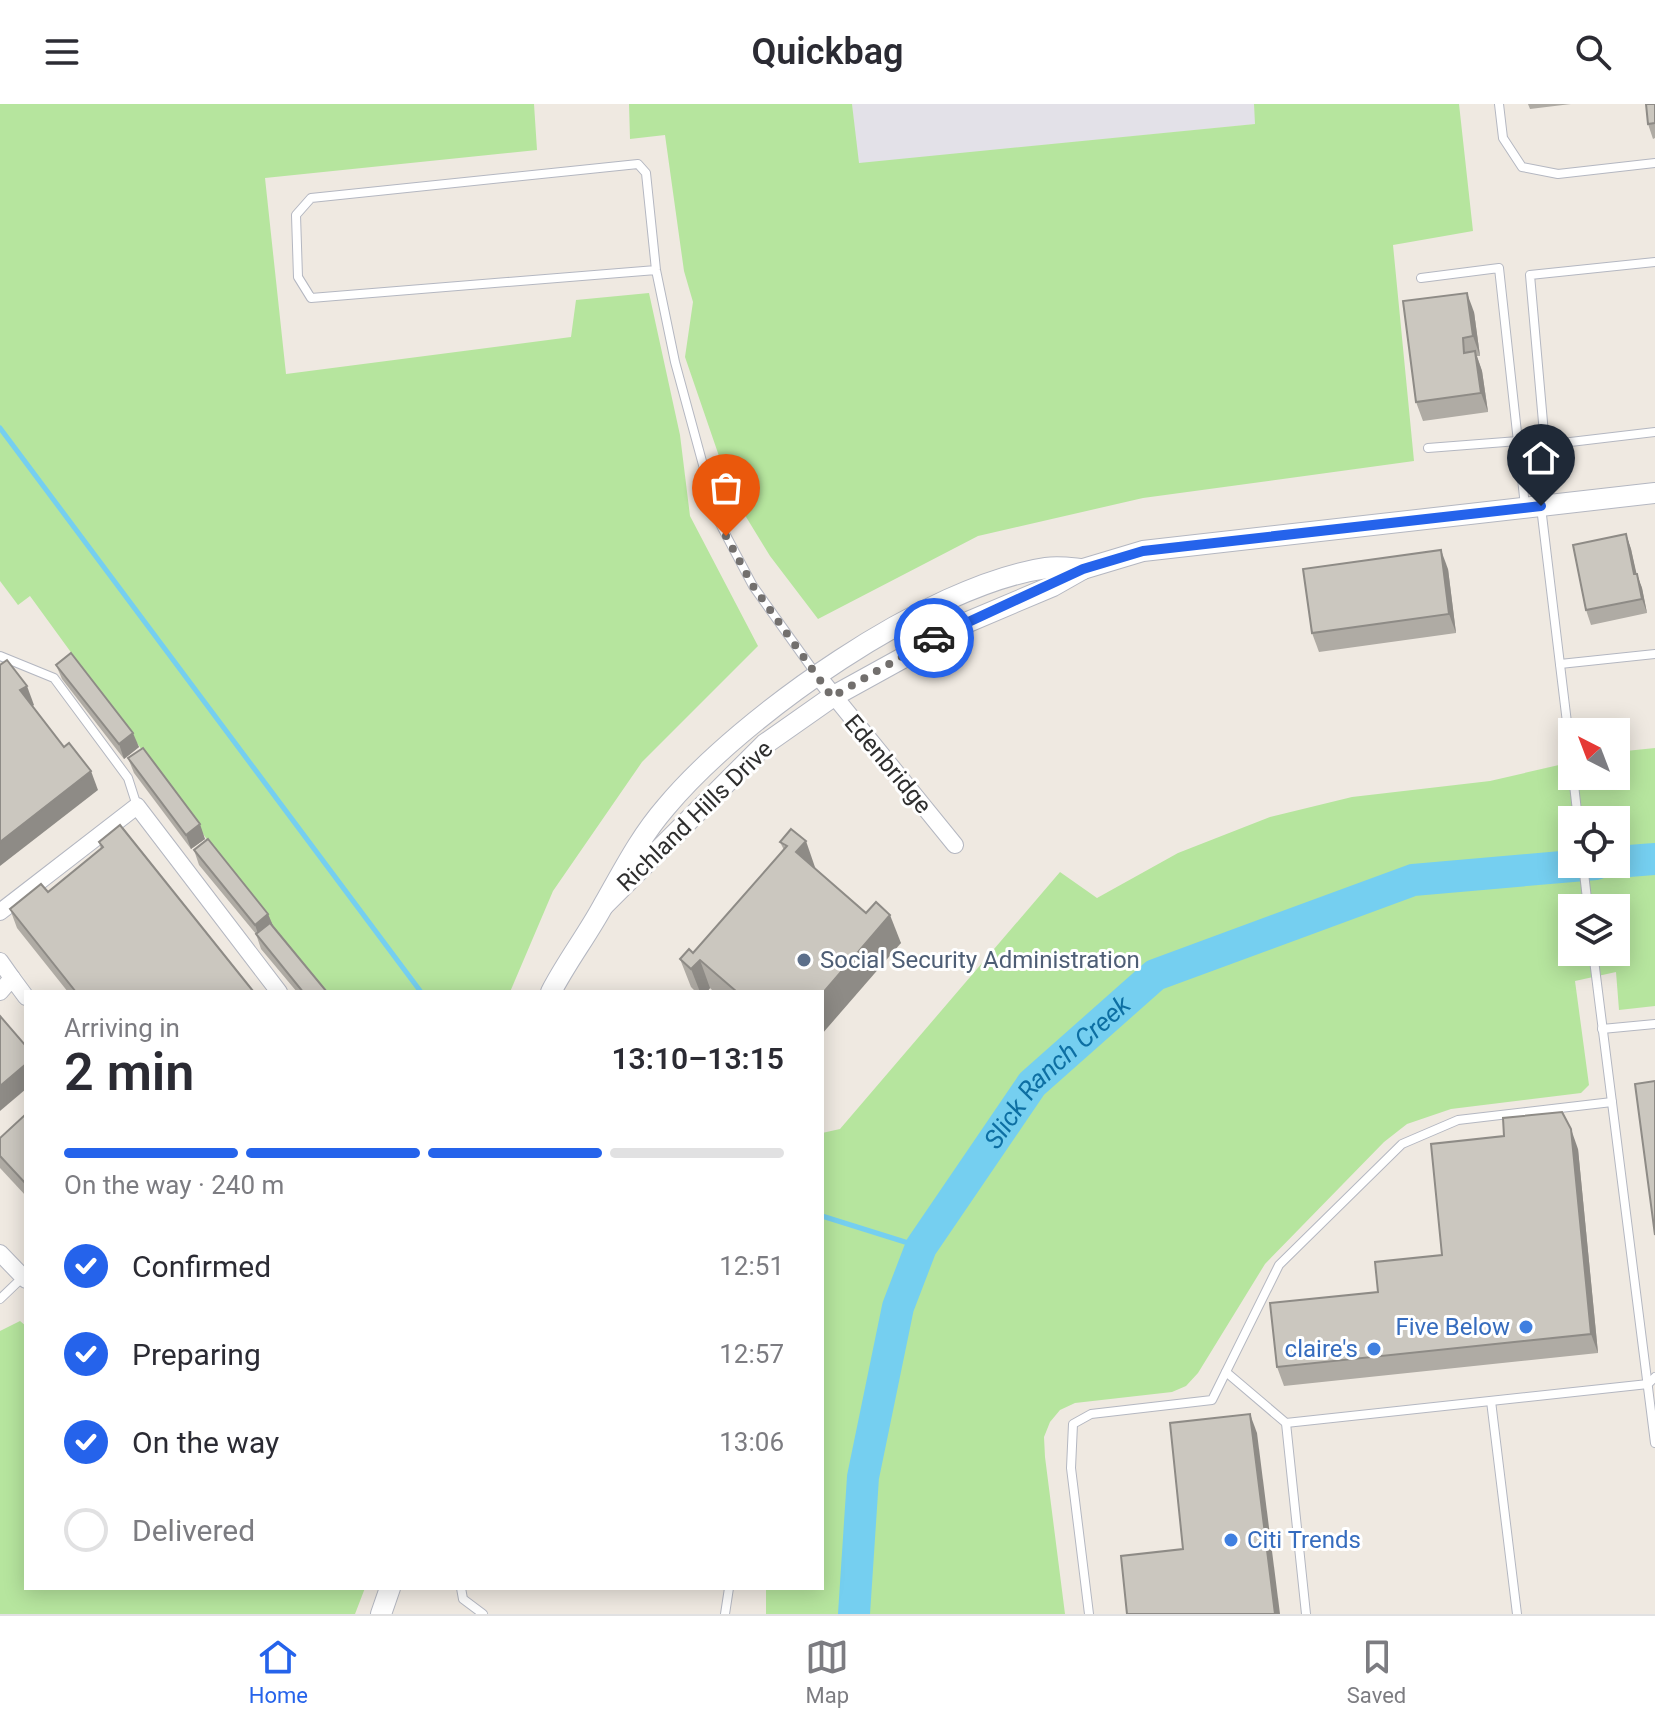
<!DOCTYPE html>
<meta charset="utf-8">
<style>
:root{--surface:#fff;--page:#f7f7f7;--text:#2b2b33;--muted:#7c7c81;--line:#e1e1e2;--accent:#2563eb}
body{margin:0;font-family:Roboto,sans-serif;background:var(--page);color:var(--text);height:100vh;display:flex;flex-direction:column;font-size:30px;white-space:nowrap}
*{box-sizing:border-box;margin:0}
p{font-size:26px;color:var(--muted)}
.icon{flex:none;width:44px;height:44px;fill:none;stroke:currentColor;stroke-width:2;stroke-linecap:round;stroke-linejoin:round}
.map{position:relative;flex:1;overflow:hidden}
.panel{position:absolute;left:24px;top:886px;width:800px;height:600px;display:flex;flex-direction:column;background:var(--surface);border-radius:0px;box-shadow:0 4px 20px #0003}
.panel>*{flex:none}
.needle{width:52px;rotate:318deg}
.controls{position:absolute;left:1558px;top:614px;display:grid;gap:16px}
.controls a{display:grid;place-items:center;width:72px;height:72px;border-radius:0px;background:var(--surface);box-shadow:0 4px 20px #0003;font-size:40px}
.pin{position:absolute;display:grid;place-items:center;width:68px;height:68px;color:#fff;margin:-82px -34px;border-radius:50% 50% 50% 0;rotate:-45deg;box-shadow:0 0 8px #0007}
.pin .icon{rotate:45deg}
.courier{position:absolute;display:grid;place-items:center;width:80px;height:80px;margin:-40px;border:6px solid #2563eb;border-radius:50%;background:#fff;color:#222;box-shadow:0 2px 10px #0007}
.overview em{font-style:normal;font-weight:600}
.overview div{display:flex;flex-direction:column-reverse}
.overview{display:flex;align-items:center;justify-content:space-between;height:136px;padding:0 40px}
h1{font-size:52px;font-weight:600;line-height:60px}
.bar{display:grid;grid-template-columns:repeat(4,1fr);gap:12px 8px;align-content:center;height:96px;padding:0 40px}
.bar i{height:10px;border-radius:6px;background:var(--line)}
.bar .selected{background:var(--accent)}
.bar p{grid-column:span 4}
ol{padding:0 40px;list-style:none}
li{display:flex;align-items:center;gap:24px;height:88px}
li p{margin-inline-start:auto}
li .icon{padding:8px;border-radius:50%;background:var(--accent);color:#fff;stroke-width:4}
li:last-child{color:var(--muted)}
li i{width:44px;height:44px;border:4px solid var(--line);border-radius:50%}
header{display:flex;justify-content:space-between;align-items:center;height:104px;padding:0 40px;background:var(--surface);font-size:36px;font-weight:600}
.tabs{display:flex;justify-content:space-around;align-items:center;height:112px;border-top:2px solid var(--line);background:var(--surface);font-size:22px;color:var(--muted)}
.tabs a{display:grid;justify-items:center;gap:4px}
.tabs .selected{color:var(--accent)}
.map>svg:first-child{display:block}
.industrial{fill:#e3e1e8}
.green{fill:#b6e59e;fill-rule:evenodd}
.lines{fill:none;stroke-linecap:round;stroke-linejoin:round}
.stream{stroke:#75cff0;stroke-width:5}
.river{stroke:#75cff0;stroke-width:32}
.service-casing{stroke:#b4b7c1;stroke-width:10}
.minor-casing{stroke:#b4b7c1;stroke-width:18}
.tertiary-casing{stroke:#b4b7c1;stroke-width:22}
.service{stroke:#fff;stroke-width:8}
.minor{stroke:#fff;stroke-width:16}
.tertiary{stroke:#fff;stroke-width:20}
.wall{fill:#afaba4}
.shaded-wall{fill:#8e8b86}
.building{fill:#cbc7bf;stroke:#8e8b86;stroke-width:2}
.done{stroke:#726f6d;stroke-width:8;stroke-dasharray:0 14.4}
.route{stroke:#2563eb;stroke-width:10}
.service-dot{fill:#5c6f8a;stroke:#fff;stroke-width:3}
.shop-dot{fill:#3f7fe0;stroke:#fff;stroke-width:3}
.labels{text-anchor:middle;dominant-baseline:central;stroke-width:6;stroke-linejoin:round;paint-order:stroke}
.street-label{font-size:24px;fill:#2e2e2e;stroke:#fff}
.service-label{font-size:24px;fill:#4e5e75;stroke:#fff;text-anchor:start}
.shop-label{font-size:24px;fill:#366cbe;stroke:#fff;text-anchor:end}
.water-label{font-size:26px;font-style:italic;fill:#0d6fa3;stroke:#fff}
</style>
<header><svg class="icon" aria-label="menu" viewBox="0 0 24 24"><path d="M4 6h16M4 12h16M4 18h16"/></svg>Quickbag<svg class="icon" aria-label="search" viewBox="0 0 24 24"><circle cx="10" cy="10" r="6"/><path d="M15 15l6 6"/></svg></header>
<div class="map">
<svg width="1655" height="1510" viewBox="0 0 1655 1510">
<rect width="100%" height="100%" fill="#efe9e1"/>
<polygon class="industrial" points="852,0 1254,0 1256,20 858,60"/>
<g class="green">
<polygon points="0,0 534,0 537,46 265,74 286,270 571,233 576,196 649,189 680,331 690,412 758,542 642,658 553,787 510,888 318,888 30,492 18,501 0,477"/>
<polygon points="629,0 852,0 859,59 1255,20 1254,0 1459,0 1473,127 1393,141 1414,357 1143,394 978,432 818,515 770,452 732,390 685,253 693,198 684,167 665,31 630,35"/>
<path d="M1655 644V902L1619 906 1616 868 1575 877 1589 981 1581 989 1451 1005 1407 1020 1384 1038 1265 1160 1198 1269 1186 1282 1172 1288 1075 1299 1060 1306 1050 1318 1044 1333 1045 1353 1065 1510H766V1484H822V1029L840 1025 1060 768 1097 794 1178 749 1270 713 1352 693 1490 677 1572 658V672H1616V648ZM1572 716H1616V760H1572ZM1572 804H1616V848H1572Z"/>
<polygon points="20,1217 26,1222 26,1484 365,1484 355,1510 0,1510 0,1227"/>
</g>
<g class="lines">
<g class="stream">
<polyline points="0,324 421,888"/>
<polyline points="822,1112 921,1143"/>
</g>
<g class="river">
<polyline points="1616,758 1655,755"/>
<path id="s1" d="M854 1510 863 1373 898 1203 921 1143 1032 980 1155 871 1413 776 1596 760"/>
</g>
<defs>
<g id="service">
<polyline points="1499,0 1503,34 1522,63 1558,70 1655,59"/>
<polyline points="1655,158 1530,171 1545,341 1655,328"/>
<polyline points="656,166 311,194 298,173 296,111 311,94 638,60 646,69 656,166 675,258 718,416 753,482 816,570"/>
<polyline points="1421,174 1499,164 1525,402"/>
<polyline points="1428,344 1518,337"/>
<polyline points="1541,403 1572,660"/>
<polyline points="0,552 54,574 128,674 137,702"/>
<polyline points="1560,560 1655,550"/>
<polyline points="1573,672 1578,716"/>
<polyline points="1583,760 1588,804"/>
<polyline points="1593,848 1655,1339"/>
<polyline points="1602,925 1655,920"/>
<polyline points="0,1195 23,1173"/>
<polyline points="1226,1268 1286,1319 1306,1510"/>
<polyline points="1491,1297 1517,1510"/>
<polyline points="1286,1319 1648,1280 1655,1273"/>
<polyline points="461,1484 463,1495 483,1510"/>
<polyline points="725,1510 729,1484"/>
<polyline points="1089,1510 1071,1364 1073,1320 1091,1310 1212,1296 1279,1161 1402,1040 1458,1016 1612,998"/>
</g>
<g id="minor">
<polyline points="817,571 955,741"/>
<polyline points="0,808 137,702 279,888"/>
<polyline points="0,857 12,874"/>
<polyline points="0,888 12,874 26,893"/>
<polyline points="0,1149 26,1176"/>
</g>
<g id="tertiary">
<polyline points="604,801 765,640 832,593 968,518 1053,482 1083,465 1143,447 1655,389"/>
<path d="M551 888C567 857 588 830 604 800 624 765 640 733 666 703 742 612 928 481 1046 464 1058 462 1071 464 1083 465"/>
<polyline points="381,1510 390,1484"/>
</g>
</defs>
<use href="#service" class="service-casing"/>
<use href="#minor" class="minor-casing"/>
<use href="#tertiary" class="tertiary-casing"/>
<use href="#service" class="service"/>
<use href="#minor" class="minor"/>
<use href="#tertiary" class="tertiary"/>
</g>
<g class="wall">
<polygon points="1528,0 1571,0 1530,5"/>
<polygon points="1655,0 1655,34 1653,35 1648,20"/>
<polygon points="1474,208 1480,252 1477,252 1482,267 1488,308 1423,317 1416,298"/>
<polygon points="1626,430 1631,445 1636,470 1642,484 1647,509 1591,521 1586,506"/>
<polygon points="1448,465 1456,529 1319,548 1312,529"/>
<polygon points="56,561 139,643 124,655 62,575"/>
<polygon points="128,654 205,735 191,745 134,669"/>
<polygon points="99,738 253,887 254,888 68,888 17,824 10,805 48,788 101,745"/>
<polygon points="780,738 816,766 901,839 822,888 714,888 710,884 707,888 696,888 691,883 680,855 693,849 784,746"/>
<polygon points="194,746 268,810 273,822 327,888 297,888 261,845 256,830 199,761"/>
<polygon points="26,1010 26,1092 0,1064 0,1034"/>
<polygon points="1578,1045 1598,1249 1284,1282 1277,1263 1378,1188 1442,1151"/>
</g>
<g class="shaded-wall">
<polygon points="1467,189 1474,208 1480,252 1473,232"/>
<polygon points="1475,247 1482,267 1488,308 1481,289"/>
<polygon points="1626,430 1631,445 1640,485 1634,470"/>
<polygon points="1441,446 1448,465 1456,529 1449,510"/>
<polygon points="1637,470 1642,484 1647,509 1642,495"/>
<polygon points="27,582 34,601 28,606 20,586"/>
<polygon points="133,629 139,643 124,655 119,640"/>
<polygon points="91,667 98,686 0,762 0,738"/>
<polygon points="200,720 205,735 191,745 186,731"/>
<polygon points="806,737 816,766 796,748"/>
<polygon points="268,810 274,824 260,835 255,821"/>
<polygon points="890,811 901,839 822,930 822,890"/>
<polygon points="700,856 710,884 707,888 700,888 691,865"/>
<polygon points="26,960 26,985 0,1007 0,982"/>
<polygon points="1571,1025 1578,1045 1598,1249 1591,1230"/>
<polygon points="1250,1310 1257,1329 1280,1510 1275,1510"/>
</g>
<g class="building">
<polygon points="1646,0 1655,0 1655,19 1648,20"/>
<polygon points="1467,189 1473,232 1463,234 1464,249 1475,247 1481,289 1416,298 1403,197"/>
<polygon points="1626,430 1634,470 1637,470 1642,495 1586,506 1573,441"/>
<polygon points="1441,446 1449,510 1312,529 1303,465"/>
<polygon points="71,549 133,629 119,640 56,561"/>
<polygon points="7,556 27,582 20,586 64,643 69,639 91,667 0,738 0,561"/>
<polygon points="143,644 200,720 186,731 128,654"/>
<polygon points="120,721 253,887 251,888 76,888 10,805 41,780 48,788 103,743 99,738"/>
<polygon points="791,725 806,737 796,748 866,809 876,798 890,811 822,890 822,888 737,888 700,856 691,865 680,855 689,845 693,849 787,742 780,738"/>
<polygon points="208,735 268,810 255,821 194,746"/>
<polygon points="270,819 327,888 303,888 256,830"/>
<polygon points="0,912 26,942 26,960 0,982"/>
<polygon points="1655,977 1655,1131 1635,980"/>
<polygon points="1562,1008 1571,1025 1591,1230 1277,1263 1270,1199 1378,1188 1375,1158 1442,1151 1431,1040 1504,1032 1503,1014"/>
<polygon points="26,1010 26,1080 0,1052 0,1034"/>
<polygon points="1250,1310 1275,1510 1127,1510 1121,1452 1183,1445 1170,1319"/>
</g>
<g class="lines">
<polyline class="done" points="726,432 753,482 832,593 934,534"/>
<polyline class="route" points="934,534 1083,465 1143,447 1541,402"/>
</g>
<circle class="service-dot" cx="804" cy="856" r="8"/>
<g class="shop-dot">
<circle cx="1526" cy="1223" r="8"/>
<circle cx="1374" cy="1245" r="8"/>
<circle cx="1231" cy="1436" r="8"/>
</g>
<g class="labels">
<g class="street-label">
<text transform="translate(888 660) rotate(50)">Edenbridge</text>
<text transform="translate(695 712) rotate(-44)">Richland Hills Drive</text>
</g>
<g class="service-label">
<text x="820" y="856">Social Security Administration</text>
</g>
<g class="shop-label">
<text x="1510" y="1223">Five Below</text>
<text x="1358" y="1245">claire's</text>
<text x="1247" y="1436" text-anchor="start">Citi Trends</text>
</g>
<g class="water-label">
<text stroke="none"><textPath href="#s1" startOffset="598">Slick Ranch Creek</textPath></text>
</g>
</g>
</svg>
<div class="controls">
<a><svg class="needle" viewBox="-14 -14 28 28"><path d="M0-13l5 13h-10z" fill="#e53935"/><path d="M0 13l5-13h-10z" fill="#7c7c81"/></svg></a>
<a><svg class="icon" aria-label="locate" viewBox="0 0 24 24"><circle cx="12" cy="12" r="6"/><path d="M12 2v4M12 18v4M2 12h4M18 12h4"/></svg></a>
<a><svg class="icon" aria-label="layers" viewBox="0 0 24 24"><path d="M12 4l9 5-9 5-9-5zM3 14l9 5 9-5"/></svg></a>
</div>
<div class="pin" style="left:726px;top:432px;background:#ea580c"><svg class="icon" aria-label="bag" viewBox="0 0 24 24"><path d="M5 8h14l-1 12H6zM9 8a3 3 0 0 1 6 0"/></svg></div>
<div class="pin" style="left:1541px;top:402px;background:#1f2937"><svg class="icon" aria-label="home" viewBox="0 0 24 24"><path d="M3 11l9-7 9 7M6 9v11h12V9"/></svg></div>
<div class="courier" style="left:934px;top:534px"><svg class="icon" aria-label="car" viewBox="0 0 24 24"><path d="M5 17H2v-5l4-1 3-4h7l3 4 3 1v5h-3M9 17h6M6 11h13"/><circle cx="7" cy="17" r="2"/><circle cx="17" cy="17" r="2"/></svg></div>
<section class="panel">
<div class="overview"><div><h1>2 min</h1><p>Arriving in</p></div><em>13:10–13:15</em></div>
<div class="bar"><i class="selected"></i><i class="selected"></i><i class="selected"></i><i></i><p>On the way · 240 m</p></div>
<ol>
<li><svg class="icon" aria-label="check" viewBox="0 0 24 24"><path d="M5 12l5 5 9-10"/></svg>Confirmed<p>12:51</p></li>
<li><svg class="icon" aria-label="check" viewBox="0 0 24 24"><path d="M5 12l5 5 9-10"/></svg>Preparing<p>12:57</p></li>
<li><svg class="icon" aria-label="check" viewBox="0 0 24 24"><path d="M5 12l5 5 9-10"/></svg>On the way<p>13:06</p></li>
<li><i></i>Delivered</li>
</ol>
</section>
</div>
<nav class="tabs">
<a class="selected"><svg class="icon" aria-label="home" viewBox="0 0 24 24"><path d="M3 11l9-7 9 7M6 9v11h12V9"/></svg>Home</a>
<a><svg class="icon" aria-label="map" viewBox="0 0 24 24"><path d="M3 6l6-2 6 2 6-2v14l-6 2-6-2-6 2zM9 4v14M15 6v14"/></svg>Map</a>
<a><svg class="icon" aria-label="saved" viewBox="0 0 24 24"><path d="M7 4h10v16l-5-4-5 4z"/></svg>Saved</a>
</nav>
